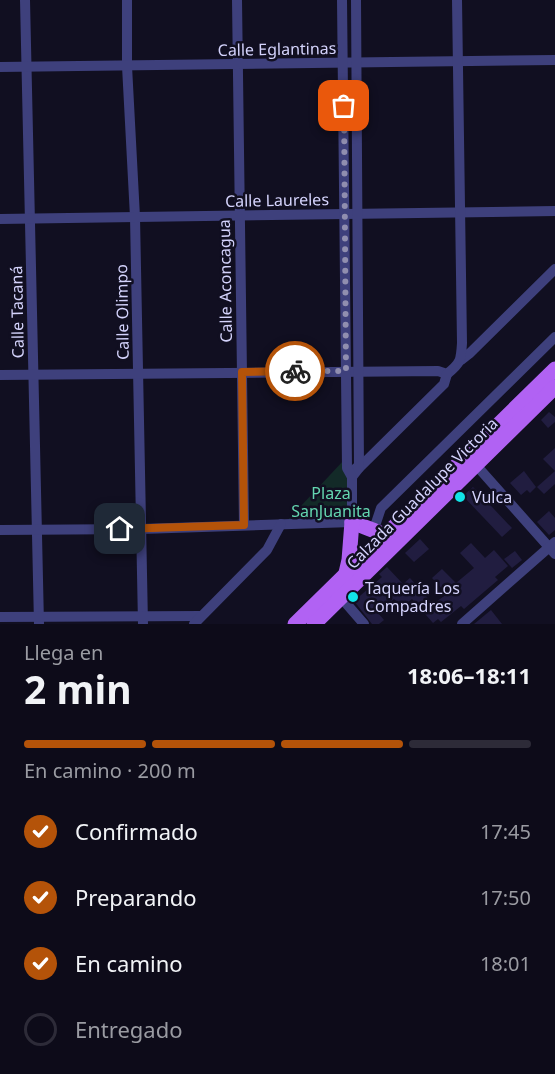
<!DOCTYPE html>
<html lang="es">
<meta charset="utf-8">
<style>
:root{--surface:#0d0b19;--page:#1b1926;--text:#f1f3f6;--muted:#9a9ba2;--line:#2d2b38;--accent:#b45309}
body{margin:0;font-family:"Noto Sans",sans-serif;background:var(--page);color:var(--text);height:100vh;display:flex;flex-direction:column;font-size:22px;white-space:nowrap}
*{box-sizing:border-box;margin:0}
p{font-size:20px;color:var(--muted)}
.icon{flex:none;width:33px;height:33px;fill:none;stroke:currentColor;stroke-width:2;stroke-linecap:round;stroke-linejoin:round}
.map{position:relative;height:624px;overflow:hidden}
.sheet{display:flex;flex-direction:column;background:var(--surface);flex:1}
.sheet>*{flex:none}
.pin{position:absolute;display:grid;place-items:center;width:51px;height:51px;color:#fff;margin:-26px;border-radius:12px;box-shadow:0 3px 9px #0006}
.courier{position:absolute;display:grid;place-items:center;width:60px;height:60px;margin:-30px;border:4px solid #b45309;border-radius:50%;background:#fff;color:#222;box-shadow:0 2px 8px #0007}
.headline em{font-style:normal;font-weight:700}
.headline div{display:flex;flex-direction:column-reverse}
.headline{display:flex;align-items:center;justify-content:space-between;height:102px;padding:0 24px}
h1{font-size:39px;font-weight:700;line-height:45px}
.bar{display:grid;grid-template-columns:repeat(4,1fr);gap:9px 6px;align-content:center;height:72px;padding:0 24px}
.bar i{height:8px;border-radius:4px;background:var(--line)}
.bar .on{background:var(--accent)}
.bar p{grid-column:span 4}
ol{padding:0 24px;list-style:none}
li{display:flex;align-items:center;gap:18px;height:66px}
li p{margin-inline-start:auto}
li .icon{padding:6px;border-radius:50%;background:var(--accent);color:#fff;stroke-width:4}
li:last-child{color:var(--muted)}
li i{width:33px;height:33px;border:3px solid var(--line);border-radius:50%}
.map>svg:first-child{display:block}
.green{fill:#132a28}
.building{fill:#211d40}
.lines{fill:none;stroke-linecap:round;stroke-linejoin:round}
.street{stroke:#3e407c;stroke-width:10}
.primary{stroke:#b162f3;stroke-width:15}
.done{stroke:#908eaf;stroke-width:6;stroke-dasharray:0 10.8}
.route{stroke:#b45309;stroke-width:8}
.poi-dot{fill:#12e4e8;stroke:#110f21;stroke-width:2}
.labels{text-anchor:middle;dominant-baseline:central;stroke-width:5;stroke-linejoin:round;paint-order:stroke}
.street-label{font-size:16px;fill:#d4d3fc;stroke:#110f21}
.park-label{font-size:16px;fill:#64d6b0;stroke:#110f21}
.poi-label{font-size:16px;fill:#d4d3fc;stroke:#110f21;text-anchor:start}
</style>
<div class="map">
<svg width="555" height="624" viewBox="0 0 555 624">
<rect width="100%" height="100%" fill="#110f21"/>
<polygon class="green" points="344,460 349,470 351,521 286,522"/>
<g class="building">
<polygon points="549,412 555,417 555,422 548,428 541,420"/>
<polygon points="555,448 555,471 543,459"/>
<polygon points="524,471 536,487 530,493 527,490 521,495 510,483"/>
<polygon points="555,471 555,484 544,494 537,487"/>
<polygon points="473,487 512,528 502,537 463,496"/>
<polygon points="549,511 555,518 555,530 549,535 537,522"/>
<polygon points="420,539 429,549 414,562 405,553"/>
<polygon points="471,543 485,558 494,550 508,566 495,577 498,580 478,597 464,609 461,606 441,622 438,619 433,623 412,599 402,607 394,599 378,613 384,620 379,624 372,624 354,601 382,577 379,574 387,567 403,584 410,578 433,604 447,594 432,578 442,569 456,583 474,568 460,553"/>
<polygon points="515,551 522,560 512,568 504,559"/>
<polygon points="491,610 502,624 474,624"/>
</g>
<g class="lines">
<g class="street">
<polyline points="25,0 39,624"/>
<polyline points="127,0 127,66 135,217 143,624"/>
<polyline points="237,0 244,525"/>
<polyline points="0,67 555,60"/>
<polyline points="0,219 555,211"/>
<polyline points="461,360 470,353 555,269"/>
<path d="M0 375 438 371 447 374C461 363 461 360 462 343L457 0"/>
<polyline points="476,465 555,554"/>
<polyline points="356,468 359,468 444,384 447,374"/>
<polyline points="352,477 359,468 356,0"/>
<polyline points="376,523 381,508 555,337"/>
<polyline points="0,530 141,529 352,522 352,477 347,468 342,0"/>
<polyline points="338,594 364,624"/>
<polyline points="0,617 201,616"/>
<polyline points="194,624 267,550 281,524"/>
<polyline points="462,624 555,542"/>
</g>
<g class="primary">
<path d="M352 522C365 528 381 531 392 541"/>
<polyline points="346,573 349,560 352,522"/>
<polyline points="295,624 555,369"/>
<polyline points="314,624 555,387"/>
</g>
</g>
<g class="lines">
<polyline class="done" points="295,371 346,371 344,106"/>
<polyline class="route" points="120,529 244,525 242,372 295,371"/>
</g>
<g class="poi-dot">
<circle cx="460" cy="497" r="6"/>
<circle cx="353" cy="597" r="6"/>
</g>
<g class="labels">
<g class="street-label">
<text transform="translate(277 49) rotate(-1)">Calle Eglantinas</text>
<text transform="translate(277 200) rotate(-1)">Calle Laureles</text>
<text transform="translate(225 281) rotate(-91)">Calle Aconcagua</text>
<text transform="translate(17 312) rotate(-91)">Calle Tacaná</text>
<text transform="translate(122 312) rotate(-91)">Calle Olimpo</text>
<text transform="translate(422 493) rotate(-45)">Calzada Guadalupe Victoria</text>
</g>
<g class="park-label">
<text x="331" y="493">Plaza<tspan x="331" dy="18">SanJuanita</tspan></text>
</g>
<g class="poi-label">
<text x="472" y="497">Vulca</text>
<text x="365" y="588">Taquería Los<tspan x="365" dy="18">Compadres</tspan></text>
</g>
</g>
</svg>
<div class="pin" style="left:344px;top:106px;background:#ea580c"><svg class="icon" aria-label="bag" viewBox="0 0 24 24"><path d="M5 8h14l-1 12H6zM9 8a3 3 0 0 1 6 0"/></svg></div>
<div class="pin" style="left:120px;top:529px;background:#1f2937"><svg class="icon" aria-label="home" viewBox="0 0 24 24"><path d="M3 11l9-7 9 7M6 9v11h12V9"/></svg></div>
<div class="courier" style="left:295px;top:371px"><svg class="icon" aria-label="bike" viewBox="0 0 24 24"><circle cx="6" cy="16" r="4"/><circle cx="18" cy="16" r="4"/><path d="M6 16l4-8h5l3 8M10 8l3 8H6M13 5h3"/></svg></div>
</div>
<section class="sheet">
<div class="headline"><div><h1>2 min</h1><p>Llega en</p></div><em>18:06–18:11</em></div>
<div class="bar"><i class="on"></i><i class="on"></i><i class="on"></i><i></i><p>En camino · 200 m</p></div>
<ol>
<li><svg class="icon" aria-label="check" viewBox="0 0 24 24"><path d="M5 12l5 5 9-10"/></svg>Confirmado<p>17:45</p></li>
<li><svg class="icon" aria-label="check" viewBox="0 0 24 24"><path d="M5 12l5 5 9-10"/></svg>Preparando<p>17:50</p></li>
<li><svg class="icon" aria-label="check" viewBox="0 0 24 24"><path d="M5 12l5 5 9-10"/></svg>En camino<p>18:01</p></li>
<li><i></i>Entregado</li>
</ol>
</section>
